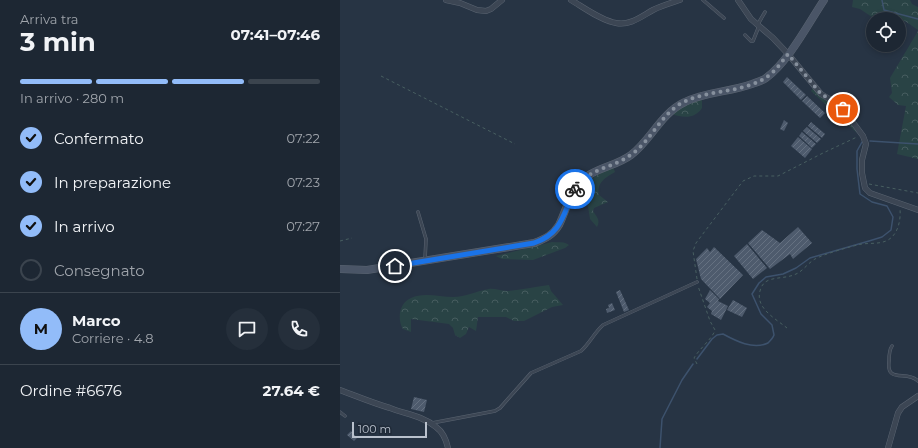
<!DOCTYPE html>
<html lang="it">
<meta charset="utf-8">
<style>
:root{--surface:#1d2733;--page:#252f3b;--text:#f1f3f6;--muted:#a0a5ac;--line:#3b444e;--accent:#92bcf9}
body{margin:0;font-family:Montserrat,sans-serif;background:var(--page);color:var(--text);height:100vh;display:flex;flex-direction:column;font-size:15px;white-space:nowrap}
*{box-sizing:border-box;margin:0}
p{font-size:13px;color:var(--muted)}
.icon{flex:none;width:22px;height:22px;fill:none;stroke:currentColor;stroke-width:2;stroke-linecap:round;stroke-linejoin:round}
.map{position:relative;flex:1;overflow:hidden}
.panel{display:flex;flex-direction:column;background:var(--surface);width:340px}
.panel>*{flex:none}
.controls{position:absolute;left:526px;top:12px;display:grid;gap:8px}
.controls a{display:grid;place-items:center;width:40px;height:40px;border-radius:50%;background:var(--surface);box-shadow:0 2px 6px #0003,0 0 0 1px var(--line);font-size:20px}
.scale{position:absolute;left:12px;bottom:10px;width:75px;box-sizing:border-box;padding-left:4px;border:2px solid #b9c1cd;border-top:0;font-size:11px;line-height:14px;white-space:nowrap;color:#b9c1cd;-webkit-text-stroke:3px #202b39;paint-order:stroke}
.pin{position:absolute;display:grid;place-items:center;width:34px;height:34px;color:#fff;margin:-17px;border:2px solid #fff;border-radius:50%;box-shadow:0 1px 4px #0007}
.courier{position:absolute;display:grid;place-items:center;width:40px;height:40px;margin:-20px;border:3px solid #1a73e8;border-radius:50%;background:#fff;color:#222;box-shadow:0 1px 5px #0007}
.overview em{font-style:normal;font-weight:700}
.overview div{display:flex;flex-direction:column-reverse}
.overview{display:flex;align-items:center;justify-content:space-between;height:68px;padding:0 20px}
h1{font-size:26px;font-weight:700;line-height:30px}
.bar{display:grid;grid-template-columns:repeat(4,1fr);gap:6px 4px;align-content:center;height:48px;padding:0 20px}
.bar i{height:5px;border-radius:3px;background:var(--line)}
.bar .selected{background:var(--accent)}
.bar p{grid-column:span 4}
.line{display:flex;align-items:center;gap:10px;padding:0 20px;border-top:1px solid var(--line)}
.line div{flex:1}
.round{display:grid;place-items:center;flex:none;width:42px;height:42px;border-radius:21px;background:var(--page)}
ol{padding:0 20px;list-style:none}
li{display:flex;align-items:center;gap:12px;height:44px}
li p{margin-inline-start:auto}
li .icon{padding:4px;border-radius:50%;background:var(--accent);color:#111;stroke-width:4}
li:last-child{color:var(--muted)}
li i{width:22px;height:22px;border:2px solid var(--line);border-radius:50%}
main{display:flex;flex:1;min-height:0}
.map>svg:first-child{display:block}
.grass{fill:url(#grass-tufts)}
.forest{fill:url(#forest-crowns)}
.lines{fill:none;stroke-linecap:round;stroke-linejoin:round}
.stream{stroke:#3d526d;stroke-width:1.5}
.building{fill:url(#building-hatch)}
.lane-casing{stroke:#5a6471;stroke-width:3.5}
.street-casing{stroke:#5a6471;stroke-width:6}
.secondary-casing{stroke:#5a6471;stroke-width:8}
.path{stroke:#485f61;stroke-width:1;stroke-dasharray:3 3;stroke-linecap:butt}
.lane{stroke:#3c4654;stroke-width:2.5}
.street{stroke:#3c4654;stroke-width:5}
.secondary{stroke:#4a5567;stroke-width:7}
.done{stroke:#86909d;stroke-width:4;stroke-dasharray:0 7.2}
.route{stroke:#1a73e8;stroke-width:5}
</style>
<main>
<section class="panel">
<div class="overview"><div><h1>3 min</h1><p>Arriva tra</p></div><em>07:41–07:46</em></div>
<div class="bar"><i class="selected"></i><i class="selected"></i><i class="selected"></i><i></i><p>In arrivo · 280 m</p></div>
<ol>
<li><svg class="icon" aria-label="check" viewBox="0 0 24 24"><path d="M5 12l5 5 9-10"/></svg>Confermato<p>07:22</p></li>
<li><svg class="icon" aria-label="check" viewBox="0 0 24 24"><path d="M5 12l5 5 9-10"/></svg>In preparazione<p>07:23</p></li>
<li><svg class="icon" aria-label="check" viewBox="0 0 24 24"><path d="M5 12l5 5 9-10"/></svg>In arrivo<p>07:27</p></li>
<li><i></i>Consegnato</li>
</ol>
<div class="line" style="height:72px"><b class="round" style="background:var(--accent);color:#111">M</b><div><b>Marco</b><p>Corriere · 4.8</p></div><a class="round"><svg class="icon" aria-label="chat" viewBox="0 0 24 24"><path d="M4 5h16v11H9l-5 4z"/></svg></a><a class="round"><svg class="icon" aria-label="phone" viewBox="0 0 24 24"><path d="M5 4h4l2 5-3 2q2 4 5 5l2-3 5 2v4C11 20 4 13 5 4z"/></svg></a></div>
<div class="line" style="height:52px"><div>Ordine #6676</div><b>27.64 €</b></div>
</section>
<div class="map">
<svg width="578" height="448" viewBox="0 0 578 448">
<defs>
<pattern id="grass-tufts" width="24" height="20" patternUnits="userSpaceOnUse"><rect width="24" height="20" fill="#294345"/><path d="M3 7l-1-3M5 7V3M7 7l1-3M15 17l-1-3M17 17v-4M19 17l1-3" fill="none" stroke="#465c5f"/></pattern>
<pattern id="forest-crowns" width="20" height="18" patternUnits="userSpaceOnUse"><rect width="20" height="18" fill="#294345"/><path d="M2 6a3 3 0 1 1 6 0M12 15a3 3 0 1 1 6 0" fill="none" stroke="#465c5f"/></pattern>
<pattern id="building-hatch" width="6" height="6" patternUnits="userSpaceOnUse"><rect width="6" height="6" fill="#4e5b6d"/><path d="M-1 1l2-2M0 6l6-6M5 7l2-2" fill="none" stroke="#657181"/></pattern>
</defs>
<rect width="100%" height="100%" fill="#273444"/>
<path class="grass" d="M473 88C491 100 510 112 517 133L471 91Z"/>
<g class="forest">
<polygon points="513,0 570,0 572,4 578,7 578,30 565,21 559,22 559,19 535,19 520,9 512,7"/>
<polygon points="578,31 578,159 557,154 566,106 558,105 549,97 552,93 550,78"/>
<path d="M362 98V108C355 119 343 118 332 114L345 104Z"/>
<path d="M273 167 275 172C266 177 256 183 259 195L268 202 254 208 253 211C256 216 261 220 257 227L250 219 248 206 235 197C245 180 256 176 273 167Z"/>
<path d="M212 242C217 243 224 241 229 245L225 248 193 260 162 259 156 256Z"/>
<path d="M209 285 211 291 223 305 212 307 184 321H174L166 317H138L136 331 129 327 126 334 120 338 115 335 113 328 109 324 71 319V332L63 329C57 319 59 303 71 298 84 292 99 297 113 297 126 297 136 291 149 289 154 288 160 291 167 291 181 290 195 287 209 285Z"/>
</g>
<g class="lines">
<g class="stream">
<polyline points="542,0 544,10 578,19"/>
<polyline points="530,141 578,144"/>
<path d="M357 359 372 339 377 335 383 334C396 341 413 350 428 343 430 341 433 338 434 335L432 325 421 314 412 294 419 283 426 277 443 274 456 268 470 258 529 241 542 237 551 230 553 217 547 206 532 202 520 194 517 169V151L522 142"/>
<polyline points="320,448 322,419 342,380 353,364"/>
</g>
</g>
<g class="building">
<polygon points="447,77 466,95 461,100 443,82"/>
<polygon points="467,96 485,113 480,118 462,101"/>
<polygon points="444,120 448,123 444,131 440,129"/>
<polygon points="471,122 485,134 482,138 468,126"/>
<polygon points="467,127 481,139 477,143 463,131"/>
<polygon points="462,132 476,144 472,148 459,136"/>
<polygon points="458,137 472,149 465,158 451,146"/>
<polygon points="458,227 472,243 453,259 450,254 430,269 408,243 422,230 440,243"/>
<polygon points="407,244 427,268 413,279 394,256"/>
<polygon points="374,247 403,275 380,299 361,279 356,259 367,248 370,252"/>
<polygon points="280,290 289,310 284,312 276,292"/>
<polygon points="370,290 379,299 378,301 388,306 381,320 371,314 372,311 367,307 370,303 365,299"/>
<polygon points="393,300 407,308 402,317 387,310"/>
<polygon points="272,303 275,310 267,313 266,309 269,308 268,305"/>
<polygon points="74,397 87,400 84,412 71,409"/>
<polygon points="11,431 17,438 14,441 7,435"/>
</g>
<g class="lines">
<defs>
<g id="lane">
<polyline points="363,0 384,18"/>
<polyline points="418,24 425,12"/>
<polyline points="405,35 411,41 413,41 419,26"/>
<polyline points="78,212 86,239 85,260"/>
<path d="M552 346C549 350 549 355 549 361 546 384 567 370 578 381"/>
<polyline points="0,412 5,416"/>
<path d="M92 423 155 411 160 408 191 373 241 351C250 343 254 333 263 325L357 282"/>
</g>
<g id="street">
<polyline points="106,0 120,3 137,10 146,11 151,9 162,0"/>
<path d="M231 0C243 7 262 21 276 23 290 26 302 16 313 10 321 6 331 3 340 0"/>
<polyline points="398,0 411,19 433,38 448,54 481,94 496,103 503,109 523,136 526,144 522,160 522,173 525,188 530,193 578,210"/>
<path d="M0 390C16 396 33 403 50 408 65 414 83 416 96 427 103 432 106 439 108 448"/>
<polyline points="548,448 558,413 562,407 578,396"/>
</g>
<path id="secondary" d="M0 269 27 270 194 243C205 239 213 235 219 225 225 213 230 194 238 184 252 168 275 167 291 155 311 140 321 113 345 102 365 92 390 92 412 84 417 82 422 81 426 78 449 61 468 24 484 0"/>
</defs>
<use href="#lane" class="lane-casing"/>
<use href="#street" class="street-casing"/>
<use href="#secondary" class="secondary-casing"/>
<g class="path">
<polyline points="41,76 175,144"/>
<polyline points="529,184 578,193"/>
<polyline points="0,241 12,238"/>
<polyline points="357,279 353,251 356,243 403,181 414,176 438,176 442,174 481,154 517,137"/>
<path d="M447 328C436 319 415 308 420 291 421 286 424 282 429 280 438 277 448 278 456 274 463 271 468 263 475 259 484 254 512 246 522 244 530 243 539 244 546 241 558 236 561 220 560 209"/>
<path d="M357 364 354 358C359 349 373 338 375 330L370 321 358 286"/>
</g>
<use href="#lane" class="lane"/>
<use href="#street" class="street"/>
<use href="#secondary" class="secondary"/>
</g>
<g class="lines">
<path class="done" d="M235 189C247 169 272 168 289 156 310 143 319 117 340 104 366 89 400 94 425 78 434 73 441 63 448 54L481 94 496 103 503 109"/>
<path class="route" d="M55 266 194 243C223 233 223 213 235 189"/>
</g>
</svg>
<div class="controls">
<a><svg class="icon" aria-label="locate" viewBox="0 0 24 24"><circle cx="12" cy="12" r="6"/><path d="M12 2v4M12 18v4M2 12h4M18 12h4"/></svg></a>
</div>
<div class="scale">100 m</div>
<div class="pin" style="left:503px;top:109px;background:#ea580c"><svg class="icon" aria-label="bag" viewBox="0 0 24 24"><path d="M5 8h14l-1 12H6zM9 8a3 3 0 0 1 6 0"/></svg></div>
<div class="pin" style="left:55px;top:266px;background:#1f2937"><svg class="icon" aria-label="home" viewBox="0 0 24 24"><path d="M3 11l9-7 9 7M6 9v11h12V9"/></svg></div>
<div class="courier" style="left:235px;top:189px"><svg class="icon" aria-label="bike" viewBox="0 0 24 24"><circle cx="6" cy="16" r="4"/><circle cx="18" cy="16" r="4"/><path d="M6 16l4-8h5l3 8M10 8l3 8H6M13 5h3"/></svg></div>
</div>
</main>
